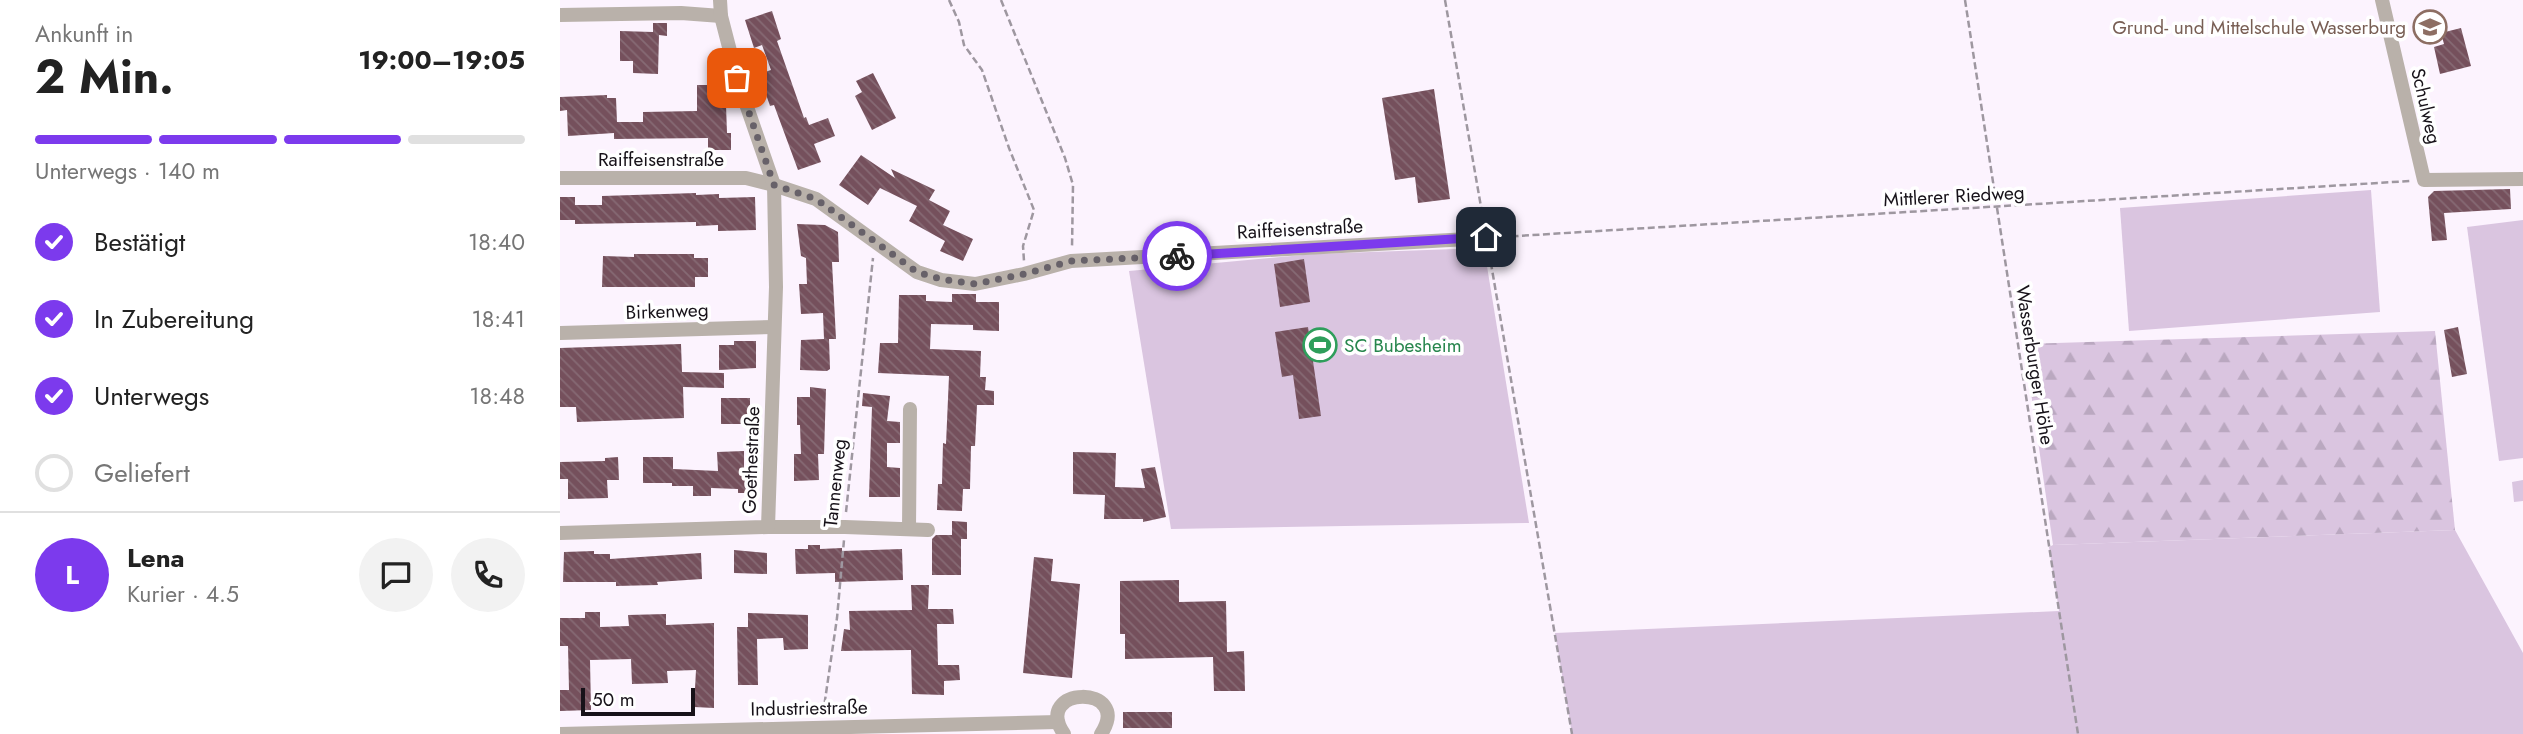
<!DOCTYPE html>
<html lang="de">
<meta charset="utf-8">
<style>
:root{--surface:#fff;--page:#f2f2f2;--text:#222;--muted:#767676;--line:#e0e0e0;--accent:#7c3aed}
body{margin:0;font-family:Jost,sans-serif;background:var(--page);color:var(--text);height:100vh;display:flex;flex-direction:column;font-size:26px;white-space:nowrap}
*{box-sizing:border-box;margin:0}
p{font-size:23px;color:var(--muted)}
.icon{flex:none;width:38px;height:38px;fill:none;stroke:currentColor;stroke-width:2;stroke-linecap:round;stroke-linejoin:round}
.map{position:relative;flex:1;overflow:hidden}
.panel{display:flex;flex-direction:column;background:var(--surface);width:560px}
.panel>*{flex:none}
.scale{position:absolute;left:21px;bottom:18px;width:114px;box-sizing:border-box;padding-left:7px;border:4px solid #171219;border-top:0;font-size:19px;line-height:24px;white-space:nowrap;color:#171219;-webkit-text-stroke:5px #fff;paint-order:stroke}
.pin{position:absolute;display:grid;place-items:center;width:60px;height:60px;color:#fff;margin:-30px;border-radius:14px;box-shadow:0 4px 10px #0006}
.courier{position:absolute;display:grid;place-items:center;width:70px;height:70px;margin:-35px;border:5px solid #7c3aed;border-radius:50%;background:#fff;color:#222;box-shadow:0 2px 9px #0007}
.summary em{font-style:normal;font-weight:700}
.summary div{display:flex;flex-direction:column-reverse}
.summary{display:flex;align-items:center;justify-content:space-between;height:119px;padding:0 35px}
h1{font-size:46px;font-weight:700;line-height:52px}
.bar{display:grid;grid-template-columns:repeat(4,1fr);gap:10px 7px;align-content:center;height:84px;padding:0 35px}
.bar i{height:9px;border-radius:5px;background:var(--line)}
.bar .on{background:var(--accent)}
.bar p{grid-column:span 4}
.line{display:flex;align-items:center;gap:18px;padding:0 35px;border-top:2px solid var(--line)}
.line div{flex:1}
.round{display:grid;place-items:center;flex:none;width:74px;height:74px;border-radius:37px;background:var(--page)}
ol{padding:0 35px;list-style:none}
li{display:flex;align-items:center;gap:21px;height:77px}
li p{margin-inline-start:auto}
li .icon{padding:7px;border-radius:50%;background:var(--accent);color:#fff;stroke-width:4}
li:last-child{color:var(--muted)}
li i{width:38px;height:38px;border:4px solid var(--line);border-radius:50%}
main{display:flex;flex:1;min-height:0}
.map>svg:first-child{display:block}
.grass{fill:#dac5e0}
.forest{fill:url(#forest-firs)}
.building{fill:url(#building-back-hatch)}
.lines{fill:none;stroke-linecap:round;stroke-linejoin:round}
.path{stroke:#9e97a0;stroke-width:2.5;stroke-dasharray:7 3.5;stroke-linecap:butt}
.street{stroke:#b9b1aa;stroke-width:14}
.done{stroke:#676169;stroke-width:7;stroke-dasharray:0 12.6}
.route{stroke:#7c3aed;stroke-width:9}
.labels{text-anchor:middle;dominant-baseline:central;stroke-width:7;stroke-linejoin:round;paint-order:stroke}
.education-label{font-size:19px;fill:#785e54;stroke:#fff;text-anchor:end}
.street-label{font-size:19px;fill:#171219;stroke:#fff}
.leisure-label{font-size:19px;fill:#27864d;stroke:#fff;text-anchor:start}
</style>
<main>
<section class="panel">
<div class="summary"><div><h1>2 Min.</h1><p>Ankunft in</p></div><em>19:00–19:05</em></div>
<div class="bar"><i class="on"></i><i class="on"></i><i class="on"></i><i></i><p>Unterwegs · 140 m</p></div>
<ol>
<li><svg class="icon" aria-label="check" viewBox="0 0 24 24"><path d="M5 12l5 5 9-10"/></svg>Bestätigt<p>18:40</p></li>
<li><svg class="icon" aria-label="check" viewBox="0 0 24 24"><path d="M5 12l5 5 9-10"/></svg>In Zubereitung<p>18:41</p></li>
<li><svg class="icon" aria-label="check" viewBox="0 0 24 24"><path d="M5 12l5 5 9-10"/></svg>Unterwegs<p>18:48</p></li>
<li><i></i>Geliefert</li>
</ol>
<div class="line" style="height:126px"><b class="round" style="background:var(--accent);color:#fff">L</b><div><b>Lena</b><p>Kurier · 4.5</p></div><a class="round"><svg class="icon" aria-label="chat" viewBox="0 0 24 24"><path d="M4 5h16v11H9l-5 4z"/></svg></a><a class="round"><svg class="icon" aria-label="phone" viewBox="0 0 24 24"><path d="M5 4h4l2 5-3 2q2 4 5 5l2-3 5 2v4C11 20 4 13 5 4z"/></svg></a></div>
</section>
<div class="map">
<svg width="1963" height="734" viewBox="0 0 1963 734">
<defs>
<pattern id="forest-firs" width="22" height="20" patternUnits="userSpaceOnUse" patternTransform="scale(1.75)"><rect width="22" height="20" fill="#dac5e0"/><path d="M5 1l3.5 6h-7zM16 11l3.5 6h-7z" fill="#baa8c0"/></pattern>
<pattern id="building-back-hatch" width="6" height="6" patternUnits="userSpaceOnUse" patternTransform="scale(1.75)"><rect width="6" height="6" fill="#75505c"/><path d="M-1 5l2 2M0 0l6 6M5-1l2 2" fill="none" stroke="#866a74"/></pattern>
</defs>
<rect width="100%" height="100%" fill="#fcf3fe"/>
<g class="grass">
<polygon points="1811,190 1820,312 1569,331 1560,208"/>
<polygon points="1963,220 1963,458 1939,461 1907,227"/>
<polygon points="924,248 969,523 611,529 569,271 754,254"/>
<polygon points="1963,480 1963,501 1954,502 1952,482"/>
<polygon points="1895,530 1963,653 1963,734 1012,734 995,633 1499,611 1489,547 1493,545"/>
</g>
<polygon class="forest" points="1875,331 1895,530 1493,545 1464,344"/>
<g class="building">
<polygon points="212,11 221,39 217,41 244,118 246,117 249,125 268,118 275,136 254,144 261,162 238,170 214,105 210,106 199,74 211,70 202,45 194,48 185,20"/>
<polygon points="93,23 107,23 107,36 99,35 98,74 73,73 73,61 60,61 60,31 93,32"/>
<polygon points="1901,28 1911,66 1880,74 1874,47 1884,44 1881,33"/>
<polygon points="313,73 336,118 312,130 295,96 302,92 296,81"/>
<polygon points="137,85 160,85 160,105 166,105 167,133 171,133 171,150 148,150 148,138 54,139 54,133 8,136 7,110 0,111 0,97 47,95 47,98 56,98 57,122 83,122 83,112 137,111"/>
<polygon points="874,89 890,199 858,203 855,177 835,180 822,98"/>
<polygon points="301,155 335,178 331,169 375,190 369,200 390,211 383,225 413,239 403,261 380,251 385,241 349,221 357,206 320,188 308,205 279,185"/>
<polygon points="1950,189 1951,209 1884,213 1887,240 1872,241 1868,197 1874,191"/>
<polygon points="136,193 136,195 159,194 159,198 195,197 196,230 158,231 158,225 136,226 136,222 15,224 15,220 0,220 0,197 15,197 15,205 42,205 42,196"/>
<polygon points="237,224 265,225 278,232 279,262 272,262 276,339 269,339 270,369 267,371 240,370 241,340 264,339 263,313 241,314 239,284 247,284 246,258 241,256"/>
<polygon points="74,254 134,254 134,258 148,258 148,277 135,277 135,287 42,287 43,256 74,257"/>
<polygon points="744,259 750,302 720,307 714,264"/>
<polygon points="392,294 416,294 416,302 439,302 439,331 413,330 413,325 371,324 370,349 421,351 420,377 426,377 425,390 434,391 434,405 417,405 415,446 411,446 410,489 403,489 402,511 377,510 378,484 382,484 383,443 386,444 389,376 318,373 320,343 338,343 339,295 366,295 366,301 392,302"/>
<polygon points="748,327 761,416 739,419 733,375 722,377 715,332"/>
<polygon points="1898,327 1907,374 1892,377 1884,330"/>
<polygon points="174,341 196,341 196,368 159,370 159,345 174,345"/>
<polygon points="121,344 122,372 164,373 164,388 123,387 124,418 17,422 16,407 0,407 0,348"/>
<polygon points="250,387 266,389 264,454 258,454 259,480 234,481 234,454 241,454 240,425 237,425 237,397 250,397"/>
<polygon points="303,393 330,396 327,421 340,422 340,443 327,443 327,467 340,468 340,497 309,497 312,407 302,406"/>
<rect x="161" y="398" width="29" height="26"/>
<polygon points="184,451 184,470 192,470 192,493 178,493 178,489 151,488 151,496 133,496 133,486 112,486 112,483 83,483 83,457 113,457 113,469 158,471 157,452"/>
<polygon points="513,452 556,453 555,487 585,488 581,469 595,467 606,517 583,522 583,519 544,519 545,495 513,494"/>
<polygon points="58,457 59,480 47,480 48,498 8,499 8,479 0,479 0,462 45,461 45,458"/>
<polygon points="392,521 407,522 407,539 401,539 401,575 372,575 372,539 376,535 392,535"/>
<polygon points="248,545 260,545 260,549 282,548 282,551 342,549 343,580 275,582 275,573 236,574 235,549 248,549"/>
<polygon points="174,550 207,553 207,574 174,573"/>
<polygon points="34,551 34,554 50,554 50,559 141,553 142,579 97,582 98,585 56,586 56,582 3,582 4,552"/>
<polygon points="474,557 493,559 491,581 520,584 512,678 463,673"/>
<polygon points="619,580 619,602 666,601 667,652 684,651 685,691 654,691 653,657 565,659 565,634 560,634 560,581"/>
<polygon points="351,585 369,585 368,609 393,609 394,624 377,624 378,665 399,665 400,680 384,681 384,695 352,694 351,650 281,651 284,629 290,630 289,611 352,610"/>
<polygon points="25,612 40,612 40,627 69,626 68,615 106,614 106,625 154,623 154,708 134,707 136,670 107,671 108,683 72,684 71,659 30,660 31,710 0,711 0,690 9,690 8,646 0,646 0,618 25,618"/>
<polygon points="188,613 248,615 248,649 224,650 223,638 197,639 198,685 178,685 177,627 188,627"/>
<rect x="563" y="712" width="49" height="16"/>
</g>
<g class="lines">
<g class="path">
<polyline points="389,0 399,22 404,45 422,70 449,148 474,210 463,246 464,261"/>
<polyline points="441,0 505,158 513,185 512,248"/>
<polyline points="885,0 924,224"/>
<polyline points="1405,0 1518,734"/>
<polyline points="941,237 1850,181"/>
<polyline points="929,252 1012,734"/>
<polyline points="286,512 313,258"/>
<polyline points="263,714 277,618 284,540"/>
</g>
<g class="street">
<polyline points="1822,0 1864,180 1963,179"/>
<polyline points="0,15 121,13 161,16"/>
<polyline points="0,178 186,178 214,185 256,199 357,272 381,280 415,284 464,274 511,261 926,238"/>
<polyline points="0,333 214,327"/>
<polyline points="208,527 285,527 368,530"/>
<polyline points="349,529 350,409"/>
<polyline points="0,533 208,527 216,287 214,185 177,78 161,16 160,0"/>
<polyline points="0,734 498,722"/>
<path d="M504 734C471 685 574 684 541 734"/>
</g>
</g>
<g class="lines">
<polyline class="done" points="177,78 214,185 256,199 357,272 381,279 415,284 464,274 511,261 617,256"/>
<polyline class="route" points="617,256 926,237"/>
</g>
<defs>
<symbol id="school-ring" viewBox="-11 -11 22 22"><circle r="9.5" fill="#fff" stroke="#8d6e63" stroke-width="1.5"/><path d="M0-5L7-2L0 1L-7-2ZM-4 1L0 2.5L4 1V4Q0 6-4 4Z" fill="#8d6e63"/></symbol>
<symbol id="stadium-ring" viewBox="-11 -11 22 22"><circle r="9.5" fill="#fff" stroke="#2e9e5b" stroke-width="1.5"/><path d="M0-5a6.5 5 0 1 0 0 10a6.5 5 0 1 0 0-10ZM-3.5-1.8h7v3.6h-7Z" fill="#2e9e5b"/></symbol>
</defs>
<g fill-rule="evenodd">
<use href="#school-ring" x="1851" y="8" width="38" height="38"/>
<use href="#stadium-ring" x="741" y="326" width="38" height="38"/>
</g>
<g class="labels">
<g class="education-label">
<text x="1846" y="27">Grund- und Mittelschule Wasserburg</text>
</g>
<g class="street-label">
<text transform="translate(1866 106) rotate(77)">Schulweg</text>
<text x="101" y="159">Raiffeisenstraße</text>
<text transform="translate(1394 196) rotate(-3)">Mittlerer Riedweg</text>
<text transform="translate(740 229) rotate(-3)">Raiffeisenstraße</text>
<text transform="translate(107 311) rotate(-2)">Birkenweg</text>
<text transform="translate(1475 365) rotate(81)">Wasserburger Höhe</text>
<text transform="translate(191 460) rotate(-88)">Goethestraße</text>
<text transform="translate(275 483) rotate(-84)">Tannenweg</text>
<text transform="translate(249 708) rotate(-1)">Industriestraße</text>
</g>
<g class="leisure-label">
<text x="784" y="345">SC Bubesheim</text>
</g>
</g>
</svg>
<div class="scale">50 m</div>
<div class="pin" style="left:177px;top:78px;background:#ea580c"><svg class="icon" aria-label="bag" viewBox="0 0 24 24"><path d="M5 8h14l-1 12H6zM9 8a3 3 0 0 1 6 0"/></svg></div>
<div class="pin" style="left:926px;top:237px;background:#1f2937"><svg class="icon" aria-label="home" viewBox="0 0 24 24"><path d="M3 11l9-7 9 7M6 9v11h12V9"/></svg></div>
<div class="courier" style="left:617px;top:256px"><svg class="icon" aria-label="bike" viewBox="0 0 24 24"><circle cx="6" cy="16" r="4"/><circle cx="18" cy="16" r="4"/><path d="M6 16l4-8h5l3 8M10 8l3 8H6M13 5h3"/></svg></div>
</div>
</main>
